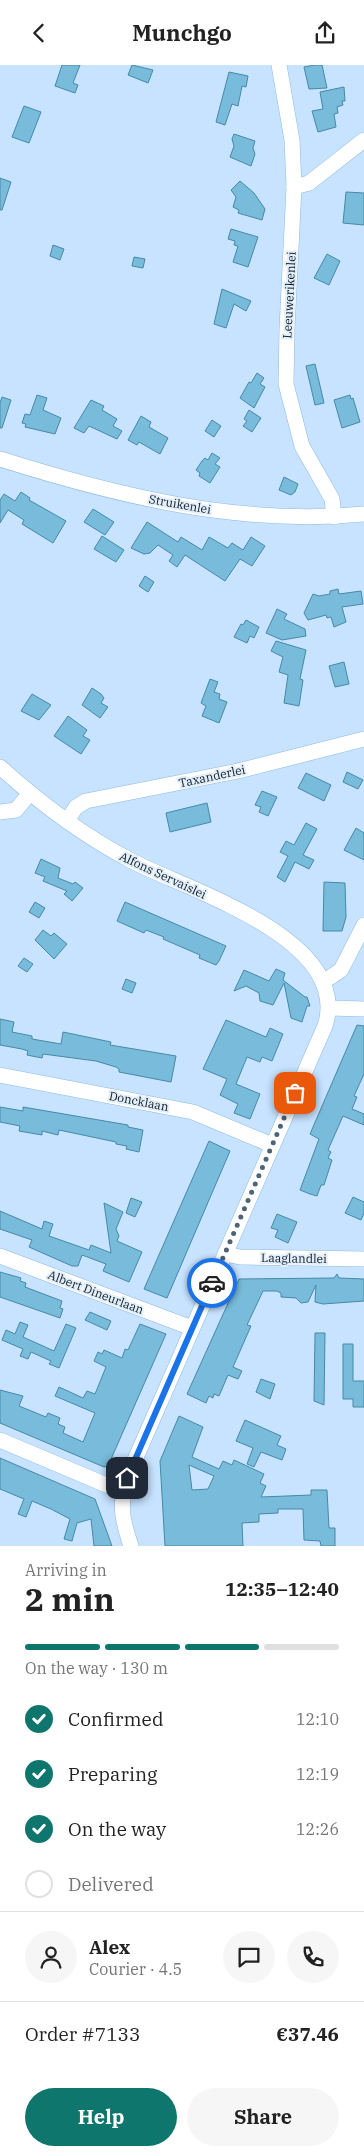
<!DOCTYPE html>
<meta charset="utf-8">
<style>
:root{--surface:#fff;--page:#f6f6f6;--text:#222;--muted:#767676;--line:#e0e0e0;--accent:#0f766e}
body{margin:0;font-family:"IBM Plex Serif",serif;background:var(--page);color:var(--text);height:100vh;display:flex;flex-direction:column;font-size:19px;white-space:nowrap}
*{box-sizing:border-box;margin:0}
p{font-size:16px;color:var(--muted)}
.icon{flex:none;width:28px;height:28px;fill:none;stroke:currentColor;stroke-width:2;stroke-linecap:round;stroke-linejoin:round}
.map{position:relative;height:1481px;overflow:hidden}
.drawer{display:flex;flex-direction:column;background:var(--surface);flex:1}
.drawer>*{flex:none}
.pin{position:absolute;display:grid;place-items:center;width:42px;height:42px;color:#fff;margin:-21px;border-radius:10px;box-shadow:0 2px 8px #0006}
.courier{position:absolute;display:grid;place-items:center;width:50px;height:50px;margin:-25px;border:4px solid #1a73e8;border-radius:50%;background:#fff;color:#222;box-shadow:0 1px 6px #0007}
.head em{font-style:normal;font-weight:800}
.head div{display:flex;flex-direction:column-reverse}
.head{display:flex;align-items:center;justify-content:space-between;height:85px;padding:0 25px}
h1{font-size:32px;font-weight:800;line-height:38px}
.bar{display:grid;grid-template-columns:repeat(4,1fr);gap:8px 5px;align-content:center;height:60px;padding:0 25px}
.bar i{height:6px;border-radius:4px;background:var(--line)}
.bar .on{background:var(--accent)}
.bar p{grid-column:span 4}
.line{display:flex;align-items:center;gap:12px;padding:0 25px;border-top:1px solid var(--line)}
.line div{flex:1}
.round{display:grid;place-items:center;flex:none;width:52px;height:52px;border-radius:26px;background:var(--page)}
ol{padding:0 25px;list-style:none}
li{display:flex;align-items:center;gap:15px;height:55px}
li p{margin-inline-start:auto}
li .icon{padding:5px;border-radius:50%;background:var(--accent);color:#fff;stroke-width:4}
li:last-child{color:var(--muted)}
li i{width:28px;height:28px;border:2px solid var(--line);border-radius:50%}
.button{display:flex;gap:10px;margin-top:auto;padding:10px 25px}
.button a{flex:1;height:58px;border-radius:30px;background:var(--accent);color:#fff;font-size:20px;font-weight:800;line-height:58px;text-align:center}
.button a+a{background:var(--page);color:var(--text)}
header{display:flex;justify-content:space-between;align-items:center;height:65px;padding:0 25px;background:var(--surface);font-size:22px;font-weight:800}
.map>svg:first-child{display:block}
.building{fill:#78bbda;stroke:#4689a7;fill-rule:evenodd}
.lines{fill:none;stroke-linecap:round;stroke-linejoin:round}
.minor-casing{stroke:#8cbae7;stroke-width:16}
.minor{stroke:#fff;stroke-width:15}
.done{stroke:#4d6378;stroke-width:5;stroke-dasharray:0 9}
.route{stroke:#1a73e8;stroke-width:6}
.labels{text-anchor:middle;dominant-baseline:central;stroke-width:4;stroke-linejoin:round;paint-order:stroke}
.street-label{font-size:12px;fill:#0c1e2f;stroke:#e4eef7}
</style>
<header><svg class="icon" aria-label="back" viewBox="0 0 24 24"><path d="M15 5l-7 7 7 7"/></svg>Munchgo<svg class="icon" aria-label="share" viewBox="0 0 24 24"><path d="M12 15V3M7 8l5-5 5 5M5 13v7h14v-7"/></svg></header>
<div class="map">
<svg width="364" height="1481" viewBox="0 0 364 1481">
<rect width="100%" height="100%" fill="#c7e3ff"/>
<g class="building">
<polygon points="62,0 80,0 73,18 78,20 75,28 55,21"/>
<polygon points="132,0 153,5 148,18 128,10"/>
<polygon points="315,0 322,0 327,23 309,24 304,2"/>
<polygon points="229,7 248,11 246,22 242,21 238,41 232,39 225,60 216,57"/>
<polygon points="344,22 345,36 342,36 343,40 337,42 338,48 334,49 336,62 318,67 312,46 323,44 320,27"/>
<polygon points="24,41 41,47 29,78 12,72"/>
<polygon points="234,69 255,76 253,83 255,89 251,101 230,92 234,81 232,74"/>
<polygon points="0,113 11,117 2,145 0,145"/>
<polygon points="240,116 254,128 265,144 262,155 238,148 239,145 233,142 236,132 231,125"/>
<polygon points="346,127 364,128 364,160 343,158"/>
<polygon points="231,164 258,172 248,202 233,197 238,181 234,180 235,176 228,174"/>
<polygon points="53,180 64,184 60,195 50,191"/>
<polygon points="327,189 340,196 329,220 314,213"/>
<polygon points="134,192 145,194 143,203 132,201"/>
<polygon points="222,224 251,236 246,246 234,239 226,263 214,259"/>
<polygon points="315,299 324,338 315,340 306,301"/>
<polygon points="257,308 264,313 260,319 265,322 254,343 240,333 249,317 251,318"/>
<polygon points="37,330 47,333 43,345 61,353 55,369 25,362 26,359 22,358 25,349 30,350"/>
<polygon points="350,330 351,334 353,333 360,357 342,363 334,335"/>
<polygon points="2,332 11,335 2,363 0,363 0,338"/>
<polygon points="91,335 104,341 102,345 117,354 113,361 122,366 117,374 89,361 84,368 74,363"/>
<polygon points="249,345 261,353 252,367 243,361 247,356 244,354"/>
<polygon points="141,351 151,357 149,362 168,373 160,389 139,377 137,380 128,375"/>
<polygon points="212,355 221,361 214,372 205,366"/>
<polygon points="212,388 220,393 215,399 220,402 210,418 199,411 200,408 196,405 202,396 205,393 208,395"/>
<polygon points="284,412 298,419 295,427 291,430 279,425"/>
<polygon points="21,427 30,433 29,435 66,456 53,478 22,459 24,455 8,445 0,458 0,435 4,429 15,436"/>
<polygon points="93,444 114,457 105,470 84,457"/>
<polygon points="147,457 178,477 181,472 202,485 209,472 228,483 232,478 243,485 251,472 265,481 252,501 240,494 225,516 185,490 177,502 169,496 173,490 158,480 150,488 144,489 131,483"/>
<polygon points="102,471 124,485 116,497 94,484"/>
<polygon points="145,511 154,517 148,527 139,521"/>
<polygon points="338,524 339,529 361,526 363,539 342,542 346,557 334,562 331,552 327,553 326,550 308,555 304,548 313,529 319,531 330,529 330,526"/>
<polygon points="277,544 287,549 284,554 305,564 306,571 282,575 266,568"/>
<polygon points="246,555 259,562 254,573 250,571 247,578 234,572 241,559 243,560"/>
<polygon points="276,576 306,585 300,614 303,615 299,641 284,638 288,610 279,607 283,592 271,586"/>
<polygon points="344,597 349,619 335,622 329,601"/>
<polygon points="210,614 218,617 214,627 220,629 219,634 227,637 219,658 202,651 206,641 201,638"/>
<polygon points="92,623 101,629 104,633 101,638 108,642 100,653 82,640"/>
<polygon points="32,629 51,640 39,655 21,646"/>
<polygon points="68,651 87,665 83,671 90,675 81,689 54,671"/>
<polygon points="347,707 363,715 358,724 343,717"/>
<polygon points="306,708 331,720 324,736 298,723"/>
<polygon points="262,726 277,732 268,751 259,747 261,742 255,740"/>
<polygon points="207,738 211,757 170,767 166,748"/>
<polygon points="306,758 317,764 303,790 314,795 309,804 295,797 285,817 277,812 288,791 280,787 286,776 294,780"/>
<polygon points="356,763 364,768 364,795 344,785"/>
<polygon points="41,794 60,803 58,813 73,819 75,817 83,823 72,836 64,829 67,826 43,816 45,812 35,808"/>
<polygon points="324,817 345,818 346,852 342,866 323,866"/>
<polygon points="35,837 45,843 39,853 29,847"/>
<polygon points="125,837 226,881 219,896 216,900 199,893 200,890 163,874 164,872 146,865 144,868 117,856"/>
<polygon points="43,865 51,871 54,868 67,879 54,894 35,875"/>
<polygon points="24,893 33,899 27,907 18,901"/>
<polygon points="276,904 285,908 283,915 305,932 307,932 310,941 307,941 302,957 291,953 284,918 273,940 260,936 259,928 246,921 234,926 244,905 269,916"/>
<polygon points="126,914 136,918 132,928 122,924"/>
<polygon points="0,954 14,957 12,967 32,971 32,974 61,979 63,967 111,977 110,980 176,991 171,1017 119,1007 119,1004 116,1002 96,996 43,989 42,993 27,990 28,986 22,984 0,980"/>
<polygon points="226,955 266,972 270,963 283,969 272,996 262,992 260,997 247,992 236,1019 260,1029 250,1054 234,1048 238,1039 220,1030 227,1014 203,1004"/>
<polygon points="357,960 364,961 364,1009 354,1031 357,1032 352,1044 364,1049 364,1060 343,1051 328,1085 331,1087 328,1093 332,1095 324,1120 321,1120 317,1131 310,1129 300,1125 319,1074 310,1069"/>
<polygon points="0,1042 23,1046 23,1042 128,1060 128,1062 143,1065 139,1087 126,1084 127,1081 116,1079 116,1077 59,1065 58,1070 42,1066 42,1070 19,1066 20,1061 0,1057"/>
<polygon points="209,1076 230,1086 167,1233 144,1224"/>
<polygon points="353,1132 364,1137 364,1148 361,1155 345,1148"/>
<polygon points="131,1133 142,1137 135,1152 126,1148"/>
<polygon points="104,1138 123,1147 116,1164 119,1171 117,1176 142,1187 129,1217 103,1206 106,1199 82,1190 78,1201 72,1201 29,1182 32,1175 0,1164 0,1146 42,1164 44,1156 53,1159 49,1171 89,1185 91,1180 111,1188"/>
<polygon points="277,1149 297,1157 288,1178 275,1172 278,1165 271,1163"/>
<polygon points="0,1207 21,1213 20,1216 26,1218 25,1222 62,1236 60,1243 63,1244 60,1253 0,1232"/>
<polygon points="337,1209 339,1213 364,1214 364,1236 323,1239 315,1237 316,1220 308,1237 301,1238 296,1233 281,1232 281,1228 277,1226 263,1226 247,1260 251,1261 233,1302 242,1306 238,1314 228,1310 219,1331 214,1329 213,1333 209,1331 206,1338 187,1329 239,1214 334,1213"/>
<polygon points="90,1247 111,1256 107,1265 85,1255"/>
<polygon points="20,1257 28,1260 23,1272 54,1286 66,1259 76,1263 59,1303 49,1299 51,1296 31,1287 28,1294 20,1291 23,1284 2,1275 6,1265 15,1269"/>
<polygon points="140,1259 166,1269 108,1401 104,1402 0,1358 0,1325 23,1331 19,1341 46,1352 48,1348 60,1353 58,1359 65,1362 63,1368 83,1377 95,1348 55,1331 59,1322 83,1333 87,1326 95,1329 106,1302 94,1296 98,1287 102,1289 104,1285 122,1293 125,1284 128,1285"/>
<polygon points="315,1268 325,1268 324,1340 314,1336"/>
<polygon points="343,1279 353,1279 353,1316 364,1316 364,1342 353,1342 353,1334 343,1334"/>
<polygon points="261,1314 275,1319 270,1334 256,1327"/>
<path d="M179 1351 203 1362 192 1392 219 1404 223 1396 232 1400 234 1395 264 1409 260 1418 266 1421 261 1432 311 1430V1425H327L329 1463H335V1481H321L320 1476 304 1475 303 1444H278V1448L259 1449V1457L242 1458 243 1481H165L160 1396ZM189 1400 214 1411 208 1424 192 1425Z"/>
<polygon points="245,1355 281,1371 277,1380 286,1384 282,1395 261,1387 254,1402 247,1399 253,1383 236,1376"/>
<polygon points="0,1393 95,1434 112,1481 94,1481 91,1454 77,1458 72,1476 64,1474 70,1454 51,1444 32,1436 26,1452 18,1449 24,1434 0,1424"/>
</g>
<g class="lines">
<defs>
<g id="minor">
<polyline points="279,0 292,75 294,122 287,264 286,319 302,381 332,434 334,452"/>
<polyline points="294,122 309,118 364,75"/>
<path d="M0 394C117 431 240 461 364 449"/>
<path d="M0 702C40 738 82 770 130 795 186 825 353 873 325 961L127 1413C119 1441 122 1454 131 1481"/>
<polyline points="0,747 16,745 29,729"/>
<polyline points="67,756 76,742 86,736 238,706 364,674"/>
<polyline points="323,917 341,905 364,860"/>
<polyline points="329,943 364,944"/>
<polyline points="0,1010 193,1047 272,1080"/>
<polyline points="225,1189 240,1192 364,1194"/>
<polyline points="0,1191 192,1263"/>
<polyline points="0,1375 123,1427"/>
</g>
</defs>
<use href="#minor" class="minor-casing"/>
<use href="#minor" class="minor"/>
</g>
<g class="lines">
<polyline class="done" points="212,1218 295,1028"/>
<polyline class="route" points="127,1413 212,1218"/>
</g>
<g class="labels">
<g class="street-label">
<text transform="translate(289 230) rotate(-87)">Leeuwerikenlei</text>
<text transform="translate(180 439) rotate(10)">Struikenlei</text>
<text transform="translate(212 711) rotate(-12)">Taxanderlei</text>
<text transform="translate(163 810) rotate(25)">Alfons Servaislei</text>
<text transform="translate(139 1036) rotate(11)">Doncklaan</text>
<text transform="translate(294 1193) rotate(1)">Laaglandlei</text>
<text transform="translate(96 1227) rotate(21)">Albert Dineurlaan</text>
</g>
</g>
</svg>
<div class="pin" style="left:295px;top:1028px;background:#ea580c"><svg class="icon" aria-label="bag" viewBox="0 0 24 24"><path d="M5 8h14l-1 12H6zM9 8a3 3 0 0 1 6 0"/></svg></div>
<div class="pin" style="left:127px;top:1413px;background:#1f2937"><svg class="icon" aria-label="home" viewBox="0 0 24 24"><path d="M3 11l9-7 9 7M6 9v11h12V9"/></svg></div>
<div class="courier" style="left:212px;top:1218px"><svg class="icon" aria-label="car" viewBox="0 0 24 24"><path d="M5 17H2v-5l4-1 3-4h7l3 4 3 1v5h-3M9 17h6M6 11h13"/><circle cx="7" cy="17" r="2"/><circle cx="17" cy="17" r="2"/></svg></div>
</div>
<section class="drawer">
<div class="head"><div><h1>2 min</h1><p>Arriving in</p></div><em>12:35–12:40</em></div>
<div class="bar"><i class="on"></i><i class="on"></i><i class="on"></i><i></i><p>On the way · 130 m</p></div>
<ol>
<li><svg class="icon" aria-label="check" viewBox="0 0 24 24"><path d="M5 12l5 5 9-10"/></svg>Confirmed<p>12:10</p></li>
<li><svg class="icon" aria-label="check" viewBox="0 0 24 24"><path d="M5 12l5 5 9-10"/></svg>Preparing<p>12:19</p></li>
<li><svg class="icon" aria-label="check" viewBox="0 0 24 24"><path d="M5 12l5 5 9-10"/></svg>On the way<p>12:26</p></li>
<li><i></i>Delivered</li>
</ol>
<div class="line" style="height:90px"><a class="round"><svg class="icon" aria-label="person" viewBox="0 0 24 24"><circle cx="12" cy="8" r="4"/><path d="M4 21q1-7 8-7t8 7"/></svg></a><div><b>Alex</b><p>Courier · 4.5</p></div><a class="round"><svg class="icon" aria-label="chat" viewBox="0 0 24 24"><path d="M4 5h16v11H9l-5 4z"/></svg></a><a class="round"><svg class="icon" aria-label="phone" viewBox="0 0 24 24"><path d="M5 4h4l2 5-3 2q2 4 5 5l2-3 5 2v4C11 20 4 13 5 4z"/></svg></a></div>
<div class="line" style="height:65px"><div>Order #7133</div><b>€37.46</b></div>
<div class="button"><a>Help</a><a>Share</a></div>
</section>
